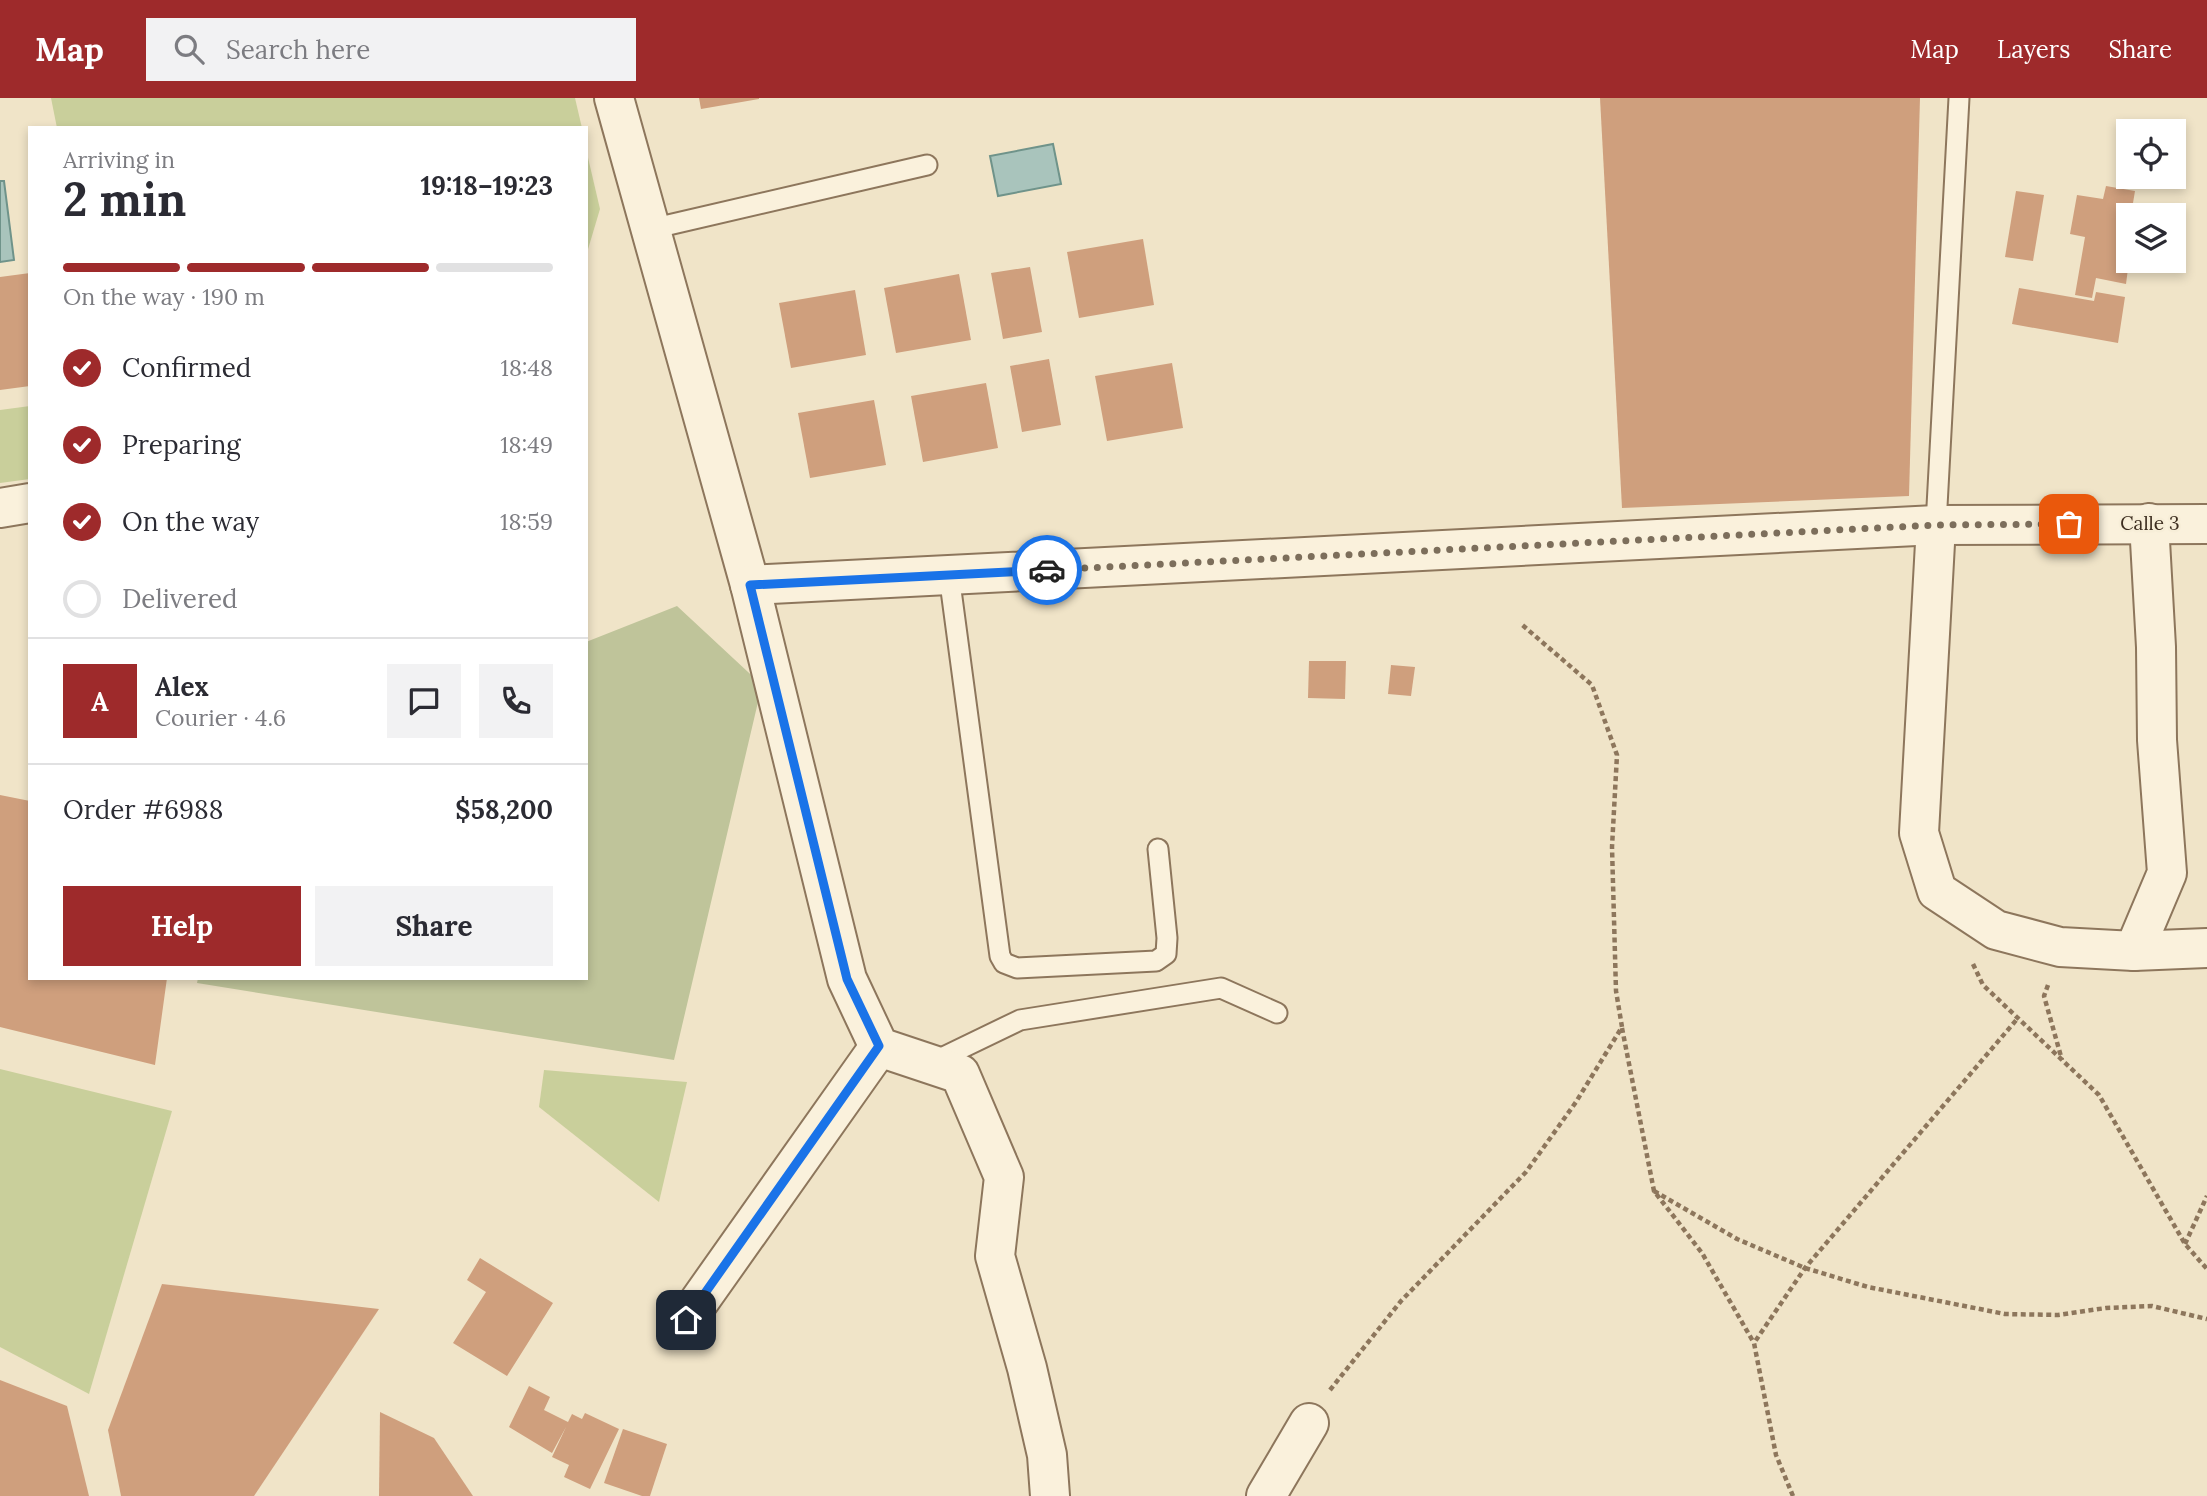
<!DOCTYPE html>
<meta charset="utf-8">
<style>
:root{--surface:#fff;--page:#f2f2f3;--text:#2b2b33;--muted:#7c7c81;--line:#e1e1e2;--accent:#9e2a2b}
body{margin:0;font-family:Lora,serif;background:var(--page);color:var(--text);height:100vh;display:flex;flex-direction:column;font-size:26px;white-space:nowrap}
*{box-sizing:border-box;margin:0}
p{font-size:23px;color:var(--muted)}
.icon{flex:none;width:38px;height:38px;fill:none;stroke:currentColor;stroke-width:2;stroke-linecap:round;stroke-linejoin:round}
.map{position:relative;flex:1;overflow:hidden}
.details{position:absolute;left:28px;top:28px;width:560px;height:854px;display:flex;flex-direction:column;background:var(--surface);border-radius:0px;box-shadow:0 4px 10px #0003}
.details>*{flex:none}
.fabs{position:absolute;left:2116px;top:21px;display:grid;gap:14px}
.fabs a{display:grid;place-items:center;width:70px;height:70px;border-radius:0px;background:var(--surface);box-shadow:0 4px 10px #0003;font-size:35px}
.pin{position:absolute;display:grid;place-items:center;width:60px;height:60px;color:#fff;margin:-30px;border-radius:14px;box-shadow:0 4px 10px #0006}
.courier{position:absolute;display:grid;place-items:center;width:70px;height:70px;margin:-35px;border:5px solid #1a73e8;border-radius:50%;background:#fff;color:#222;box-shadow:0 2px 9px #0007}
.head em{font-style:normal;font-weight:800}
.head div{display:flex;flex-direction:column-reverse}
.head{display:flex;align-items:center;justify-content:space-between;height:119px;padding:0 35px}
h1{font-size:46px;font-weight:800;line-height:52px}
.bar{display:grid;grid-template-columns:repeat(4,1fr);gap:10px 7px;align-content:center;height:84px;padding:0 35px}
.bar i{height:9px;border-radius:5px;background:var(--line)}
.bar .current{background:var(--accent)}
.bar p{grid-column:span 4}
.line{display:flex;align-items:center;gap:18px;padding:0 35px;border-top:2px solid var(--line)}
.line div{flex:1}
.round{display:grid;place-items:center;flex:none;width:74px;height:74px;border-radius:0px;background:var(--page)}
ol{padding:0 35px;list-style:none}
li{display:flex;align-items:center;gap:21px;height:77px}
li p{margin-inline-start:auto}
li .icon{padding:7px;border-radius:50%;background:var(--accent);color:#fff;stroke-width:4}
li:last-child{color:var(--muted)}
li i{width:38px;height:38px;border:4px solid var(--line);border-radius:50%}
.cta{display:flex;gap:14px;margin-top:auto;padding:14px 35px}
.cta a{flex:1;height:80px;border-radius:0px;background:var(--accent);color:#fff;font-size:28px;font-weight:800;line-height:80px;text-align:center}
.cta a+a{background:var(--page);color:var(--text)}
header{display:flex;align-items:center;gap:42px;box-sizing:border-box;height:98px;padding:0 35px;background:var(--accent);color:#fff}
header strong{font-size:33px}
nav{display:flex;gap:38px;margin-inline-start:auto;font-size:24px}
.search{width:490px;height:63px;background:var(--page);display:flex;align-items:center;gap:18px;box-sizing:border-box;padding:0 24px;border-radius:0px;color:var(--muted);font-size:26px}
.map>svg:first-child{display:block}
.green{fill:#c9cf9b}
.cemetery{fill:#bfc49a}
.water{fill:#a9c4bc;stroke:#6f938a;stroke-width:2}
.building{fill:#cf9f7d}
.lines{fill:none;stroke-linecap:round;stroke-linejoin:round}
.service-casing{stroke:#8d765c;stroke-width:23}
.minor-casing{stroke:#8d765c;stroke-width:42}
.path{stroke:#8d765c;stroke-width:4.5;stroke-dasharray:5 3.5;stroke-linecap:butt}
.service{stroke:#faf1dc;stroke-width:19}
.minor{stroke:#faf1dc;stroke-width:38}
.done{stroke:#7c6e5b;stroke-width:7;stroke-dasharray:0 12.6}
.route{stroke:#1a73e8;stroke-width:9}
.labels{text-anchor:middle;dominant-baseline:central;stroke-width:5;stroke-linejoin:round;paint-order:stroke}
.street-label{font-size:19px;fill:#3d2e20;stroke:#f7eed8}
</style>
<header>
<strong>Map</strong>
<div class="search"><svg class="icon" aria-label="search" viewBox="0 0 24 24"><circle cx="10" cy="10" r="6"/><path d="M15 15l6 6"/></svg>Search here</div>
<nav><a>Map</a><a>Layers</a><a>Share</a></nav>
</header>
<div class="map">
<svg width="2207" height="1398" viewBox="0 0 2207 1398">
<rect width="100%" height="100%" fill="#f0e4c8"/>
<g class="green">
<polygon points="51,0 575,0 582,30 57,30"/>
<polygon points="586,51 600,111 586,158"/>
<polygon points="30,308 30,381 0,385 0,312"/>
<polygon points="0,971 172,1013 89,1296 0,1249"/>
<polygon points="544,972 687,984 659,1104 539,1009"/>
</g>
<polygon class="cemetery" points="677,508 762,587 674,962 197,885 198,880 586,880 586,544"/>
<g class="water">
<polygon points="1053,46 1061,86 998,98 990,58"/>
<polygon points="0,83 4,83 14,162 0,164"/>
</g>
<g class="building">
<polygon points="699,0 759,0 759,1 701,11"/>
<polygon points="1600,0 1920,0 1909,398 1622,410"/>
<polygon points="2106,88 2135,93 2131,117 2128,117 2124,159 2129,163 2126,186 2096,180 2092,200 2075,197 2085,139 2070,136 2077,97 2103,101"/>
<polygon points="2016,93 2044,97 2033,163 2005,159"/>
<polygon points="1143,141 1154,207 1079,220 1067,154"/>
<polygon points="1030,169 1042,234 1003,241 991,175"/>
<polygon points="30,175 30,288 0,292 0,179"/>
<polygon points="959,176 971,242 896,255 884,190"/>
<polygon points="2019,190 2094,203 2096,194 2125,199 2118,245 2012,226"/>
<polygon points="855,192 866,257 791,270 779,205"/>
<polygon points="1049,261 1061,327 1022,334 1010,268"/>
<polygon points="1172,265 1183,330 1107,343 1095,278"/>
<polygon points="986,285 998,350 923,364 911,298"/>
<polygon points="874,302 886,367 810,380 798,315"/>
<polygon points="1309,563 1346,563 1345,601 1308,600"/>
<polygon points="1391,567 1415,569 1411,598 1388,596"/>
<polygon points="0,697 30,703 30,880 167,880 155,967 0,929"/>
<polygon points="480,1160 553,1205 507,1278 453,1245 486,1194 467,1182"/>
<polygon points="162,1186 379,1211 254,1398 121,1398 108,1332"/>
<polygon points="0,1282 67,1308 89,1398 0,1398"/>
<polygon points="529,1288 550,1299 544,1312 568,1324 572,1316 582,1321 585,1315 619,1331 590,1391 564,1379 569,1367 552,1359 566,1329 552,1355 509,1329"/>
<polygon points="380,1314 434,1340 473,1398 379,1398"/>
<polygon points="623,1331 667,1346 650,1398 642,1398 604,1385"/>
</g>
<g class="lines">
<defs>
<g id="service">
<polyline points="651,131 927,67"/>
<polyline points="1936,427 1959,0"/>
<polyline points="949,477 1000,858 1004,865 1017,870 1156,863 1166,856 1167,840 1158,751"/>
<polyline points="931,965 1020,922 1221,890 1277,915"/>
</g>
<g id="minor">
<polyline points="614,0 750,487 847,881 879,949 960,976 1004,1079 995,1158 1027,1270 1047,1357 1050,1398"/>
<polyline points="0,410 30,405"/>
<polyline points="1936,427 1919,735 1937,793 1996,832 2060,849 2134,853 2207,850"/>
<polyline points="750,487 1936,427 2207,426"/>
<polyline points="2134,853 2167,775 2157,642 2156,549 2149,425"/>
<polyline points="686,1222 879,949"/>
<polyline points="1266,1398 1309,1325"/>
</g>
</defs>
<use href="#service" class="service-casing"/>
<use href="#minor" class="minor-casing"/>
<g class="path">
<polyline points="1973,866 1983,887 2099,997 2185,1146 2207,1171"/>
<polyline points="2048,887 2044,898 2062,962"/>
<polyline points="1622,930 1654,1093 1702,1155 1754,1245"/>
<polyline points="1654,1093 1737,1141 1805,1170 1868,1189 2005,1216 2058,1217 2106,1210 2152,1208 2207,1221"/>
<polyline points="2185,1146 2207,1098"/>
<polyline points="1330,1292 1401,1203 1526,1074 1576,1004 1622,929 1616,893 1612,749 1617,657 1592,587 1520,525"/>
<polyline points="1793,1398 1776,1357 1754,1245 1805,1170 2018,920"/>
</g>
<use href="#service" class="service"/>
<use href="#minor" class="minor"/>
</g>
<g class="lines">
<polyline class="done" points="1047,472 1936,427 2069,426"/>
<polyline class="route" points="686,1222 879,948 847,881 750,487 1047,472"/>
</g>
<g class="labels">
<g class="street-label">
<text x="2150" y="425">Calle 3</text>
</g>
</g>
</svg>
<div class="fabs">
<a><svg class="icon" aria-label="locate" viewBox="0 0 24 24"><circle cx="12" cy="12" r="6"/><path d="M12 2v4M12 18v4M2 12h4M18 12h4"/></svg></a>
<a><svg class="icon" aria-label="layers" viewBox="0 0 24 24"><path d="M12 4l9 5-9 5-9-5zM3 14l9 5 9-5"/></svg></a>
</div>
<div class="pin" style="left:2069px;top:426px;background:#ea580c"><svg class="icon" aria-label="bag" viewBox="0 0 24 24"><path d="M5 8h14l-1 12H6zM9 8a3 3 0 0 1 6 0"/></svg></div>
<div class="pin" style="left:686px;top:1222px;background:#1f2937"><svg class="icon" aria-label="home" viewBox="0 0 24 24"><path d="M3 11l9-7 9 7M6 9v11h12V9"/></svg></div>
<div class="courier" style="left:1047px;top:472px"><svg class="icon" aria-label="car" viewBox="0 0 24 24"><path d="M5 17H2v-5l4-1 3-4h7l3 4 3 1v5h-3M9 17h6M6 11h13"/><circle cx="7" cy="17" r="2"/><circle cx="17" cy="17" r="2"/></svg></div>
<section class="details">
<div class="head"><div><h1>2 min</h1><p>Arriving in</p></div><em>19:18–19:23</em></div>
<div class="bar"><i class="current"></i><i class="current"></i><i class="current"></i><i></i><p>On the way · 190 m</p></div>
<ol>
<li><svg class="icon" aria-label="check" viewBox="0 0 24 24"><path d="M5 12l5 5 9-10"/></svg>Confirmed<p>18:48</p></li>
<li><svg class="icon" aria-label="check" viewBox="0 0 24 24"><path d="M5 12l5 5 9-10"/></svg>Preparing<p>18:49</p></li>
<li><svg class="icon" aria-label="check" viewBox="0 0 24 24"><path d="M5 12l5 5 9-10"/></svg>On the way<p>18:59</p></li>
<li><i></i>Delivered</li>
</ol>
<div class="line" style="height:126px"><b class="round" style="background:var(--accent);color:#fff">A</b><div><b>Alex</b><p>Courier · 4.6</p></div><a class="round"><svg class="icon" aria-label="chat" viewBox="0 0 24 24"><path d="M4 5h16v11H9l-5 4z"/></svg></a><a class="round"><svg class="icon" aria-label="phone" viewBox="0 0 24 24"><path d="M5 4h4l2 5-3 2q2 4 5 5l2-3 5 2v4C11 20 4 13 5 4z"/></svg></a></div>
<div class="line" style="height:91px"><div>Order #6988</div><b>$58,200</b></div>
<div class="cta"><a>Help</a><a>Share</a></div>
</section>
</div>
